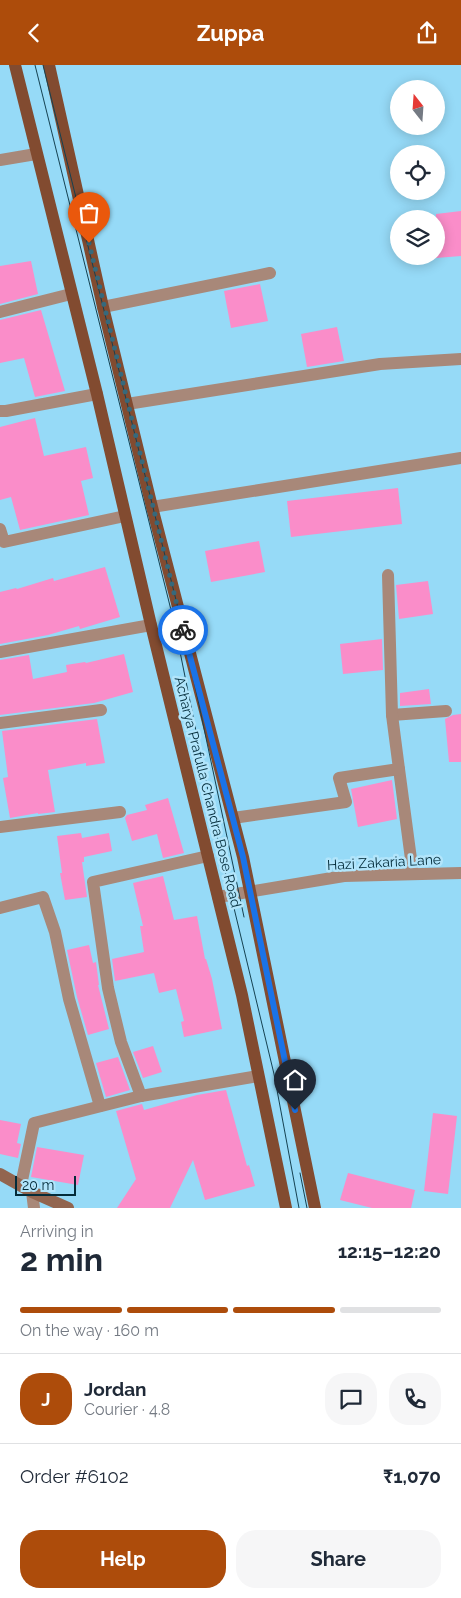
<!DOCTYPE html>
<meta charset="utf-8">
<style>
:root{--surface:#fff;--page:#f6f6f7;--text:#1f2937;--muted:#747a83;--line:#e0e1e3;--accent:#ad4c0b}
body{margin:0;font-family:Raleway,sans-serif;background:var(--page);color:var(--text);height:100vh;display:flex;flex-direction:column;font-size:19px;white-space:nowrap}
*{box-sizing:border-box;margin:0}
p{font-size:16px;color:var(--muted)}
.icon{flex:none;width:28px;height:28px;fill:none;stroke:currentColor;stroke-width:2;stroke-linecap:round;stroke-linejoin:round}
.map{position:relative;height:1143px;overflow:hidden}
.sheet{display:flex;flex-direction:column;background:var(--surface);flex:1}
.sheet>*{flex:none}
.needle{width:32px;rotate:343deg}
.fabs{position:absolute;left:390px;top:15px;display:grid;gap:10px}
.fabs a{display:grid;place-items:center;width:55px;height:55px;border-radius:50%;background:var(--surface);box-shadow:0 2px 12px #0003;font-size:25px}
.scale{position:absolute;left:15px;bottom:12px;width:61px;box-sizing:border-box;padding-left:5px;border:2px solid #032c3a;border-top:0;font-size:14px;line-height:18px;white-space:nowrap;color:#032c3a;-webkit-text-stroke:4px #b2e5fb;paint-order:stroke}
.pin{position:absolute;display:grid;place-items:center;width:42px;height:42px;color:#fff;margin:-51px -21px;border-radius:50% 50% 50% 0;rotate:-45deg;box-shadow:0 0 5px #0007}
.pin .icon{rotate:45deg}
.courier{position:absolute;display:grid;place-items:center;width:50px;height:50px;margin:-25px;border:4px solid #1a73e8;border-radius:50%;background:#fff;color:#222;box-shadow:0 1px 6px #0007}
.headline em{font-style:normal;font-weight:700}
.headline div{display:flex;flex-direction:column-reverse}
.headline{display:flex;align-items:center;justify-content:space-between;height:85px;padding:0 20px}
h1{font-size:32px;font-weight:700;line-height:38px}
.bar{display:grid;grid-template-columns:repeat(4,1fr);gap:8px 5px;align-content:center;height:60px;padding:0 20px}
.bar i{height:6px;border-radius:4px;background:var(--line)}
.bar .on{background:var(--accent)}
.bar p{grid-column:span 4}
.line{display:flex;align-items:center;gap:12px;padding:0 20px;border-top:1px solid var(--line)}
.line div{flex:1}
.round{display:grid;place-items:center;flex:none;width:52px;height:52px;border-radius:20px;background:var(--page)}
.action{display:flex;gap:10px;margin-top:auto;padding:10px 20px}
.action a{flex:1;height:58px;border-radius:20px;background:var(--accent);color:#fff;font-size:20px;font-weight:700;line-height:58px;text-align:center}
.action a+a{background:var(--page);color:var(--text)}
header{display:flex;justify-content:space-between;align-items:center;height:65px;padding:0 20px;background:var(--accent);color:#fff;font-size:22px;font-weight:700}
.map>svg:first-child{display:block}
.building{fill:#fa8dc9}
.lines{fill:none;stroke-linecap:round;stroke-linejoin:round}
.street{stroke:#a88879;stroke-width:12}
.secondary{stroke:#92654f;stroke-width:12}
.primary{stroke:#824b30;stroke-width:12}
.tram{stroke:#154151;stroke-width:1}
.done{stroke:#36697c;stroke-width:5;stroke-dasharray:0 9}
.route{stroke:#1a73e8;stroke-width:6}
.labels{text-anchor:middle;dominant-baseline:central;stroke-width:5;stroke-linejoin:round;paint-order:stroke}
.street-label{font-size:14px;fill:#032c3a;stroke:#b2e5fb}
</style>
<header><svg class="icon" aria-label="back" viewBox="0 0 24 24"><path d="M15 5l-7 7 7 7"/></svg>Zuppa<svg class="icon" aria-label="share" viewBox="0 0 24 24"><path d="M12 15V3M7 8l5-5 5 5M5 13v7h14v-7"/></svg></header>
<div class="map">
<svg width="461" height="1143" viewBox="0 0 461 1143">
<rect width="100%" height="100%" fill="#96daf7"/>
<g class="building">
<polygon points="461,146 461,191 436,193 436,149"/>
<polygon points="31,196 38,229 0,239 0,201"/>
<polygon points="260,219 268,256 231,263 224,226"/>
<polygon points="41,245 65,326 35,332 24,293 0,298 0,255"/>
<polygon points="337,262 344,296 307,302 301,269"/>
<polygon points="35,353 44,391 86,382 93,413 81,416 89,450 20,465 11,432 0,435 0,362"/>
<polygon points="398,423 402,459 291,472 287,436"/>
<polygon points="259,476 265,507 211,517 205,486"/>
<polygon points="105,502 120,552 80,564 79,561 48,570 0,579 0,527 16,523 17,524 53,513 54,516"/>
<polygon points="428,516 433,549 399,554 396,520"/>
<polygon points="382,574 383,605 343,609 340,579"/>
<polygon points="124,589 133,627 94,638 0,650 0,595 29,590 33,614 67,607 66,600 85,597 86,598"/>
<polygon points="429,624 431,639 400,641 400,628"/>
<polygon points="461,649 461,697 449,697 445,654 453,650"/>
<polygon points="97,654 105,698 86,701 86,698 48,705 55,747 38,749 38,748 10,753 3,713 8,712 2,666"/>
<polygon points="392,715 397,754 358,762 351,724"/>
<polygon points="168,733 184,788 163,793 157,769 132,776 125,753 127,750 147,745 145,740"/>
<polygon points="81,768 82,773 109,768 112,786 84,792 84,797 82,797 87,832 65,835 60,808 62,808 57,771"/>
<polygon points="163,811 174,855 197,851 205,894 206,894 212,914 222,964 184,972 181,957 184,956 176,924 159,928 154,908 115,916 112,894 144,887 140,861 143,861 133,818"/>
<polygon points="89,880 93,898 96,897 99,920 98,920 109,964 88,970 77,932 67,885"/>
<polygon points="153,981 162,1007 143,1013 133,987"/>
<polygon points="118,992 130,1025 106,1032 96,998"/>
<polygon points="226,1025 247,1101 249,1100 255,1121 205,1135 193,1095 170,1143 117,1143 136,1114 116,1046 142,1039 144,1045 197,1030"/>
<polygon points="433,1048 457,1051 448,1129 424,1126"/>
<polygon points="0,1055 21,1059 17,1078 21,1079 18,1093 0,1089"/>
<polygon points="37,1082 84,1090 78,1120 31,1112"/>
<polygon points="348,1108 415,1125 411,1143 372,1143 340,1135"/>
</g>
<g class="lines">
<g class="street">
<polyline points="0,95 36,89"/>
<polyline points="103,242 270,208"/>
<polyline points="0,247 71,229"/>
<polyline points="127,339 380,299 461,294"/>
<polyline points="0,346 6,346 97,329"/>
<polyline points="152,442 461,393"/>
<polyline points="0,464 4,477 125,451"/>
<polyline points="0,587 151,560"/>
<polyline points="392,650 446,646"/>
<polyline points="0,658 101,645"/>
<polyline points="399,704 413,809"/>
<polyline points="233,753 346,737 339,713 399,704 392,650 388,510"/>
<polyline points="0,762 120,747"/>
<polyline points="218,832 344,811 461,808"/>
<polyline points="0,843 43,832 55,867 69,934 100,1041"/>
<polyline points="141,1031 121,977 108,923 93,817 208,791"/>
<polyline points="21,1120 34,1058 141,1031 258,1011"/>
<polyline points="32,1127 34,1143"/>
</g>
<polyline class="secondary" points="0,1109 32,1127 68,1143"/>
<g class="primary">
<polyline points="15,0 97,329 151,560 242,930 286,1143"/>
<polyline points="49,0 103,242 152,442 243,792 315,1143"/>
</g>
<g class="tram">
<polyline points="35,0 174,557 220,785 274,1009 299,1143"/>
<polyline points="43,0 181,555 244,852"/>
<polyline points="300,1108 307,1143"/>
</g>
</g>
<g class="lines">
<polyline class="done" points="89,178 183,565"/>
<polyline class="route" points="183,565 243,792 295,1045"/>
</g>
<g class="labels">
<g class="street-label">
<text transform="translate(208 727) rotate(76)">Acharya Prafulla Chandra Bose Road</text>
<text transform="translate(384 797) rotate(-3)">Hazi Zakaria Lane</text>
</g>
</g>
</svg>
<div class="fabs">
<a><svg class="needle" viewBox="-14 -14 28 28"><path d="M0-13l5 13h-10z" fill="#e53935"/><path d="M0 13l5-13h-10z" fill="#747a83"/></svg></a>
<a><svg class="icon" aria-label="locate" viewBox="0 0 24 24"><circle cx="12" cy="12" r="6"/><path d="M12 2v4M12 18v4M2 12h4M18 12h4"/></svg></a>
<a><svg class="icon" aria-label="layers" viewBox="0 0 24 24"><path d="M12 4l9 5-9 5-9-5zM3 14l9 5 9-5"/></svg></a>
</div>
<div class="scale">20 m</div>
<div class="pin" style="left:89px;top:178px;background:#ea580c"><svg class="icon" aria-label="bag" viewBox="0 0 24 24"><path d="M5 8h14l-1 12H6zM9 8a3 3 0 0 1 6 0"/></svg></div>
<div class="pin" style="left:295px;top:1045px;background:#1f2937"><svg class="icon" aria-label="home" viewBox="0 0 24 24"><path d="M3 11l9-7 9 7M6 9v11h12V9"/></svg></div>
<div class="courier" style="left:183px;top:565px"><svg class="icon" aria-label="bike" viewBox="0 0 24 24"><circle cx="6" cy="16" r="4"/><circle cx="18" cy="16" r="4"/><path d="M6 16l4-8h5l3 8M10 8l3 8H6M13 5h3"/></svg></div>
</div>
<section class="sheet">
<div class="headline"><div><h1>2 min</h1><p>Arriving in</p></div><em>12:15–12:20</em></div>
<div class="bar"><i class="on"></i><i class="on"></i><i class="on"></i><i></i><p>On the way · 160 m</p></div>
<div class="line" style="height:90px"><b class="round" style="background:var(--accent);color:#fff">J</b><div><b>Jordan</b><p>Courier · 4.8</p></div><a class="round"><svg class="icon" aria-label="chat" viewBox="0 0 24 24"><path d="M4 5h16v11H9l-5 4z"/></svg></a><a class="round"><svg class="icon" aria-label="phone" viewBox="0 0 24 24"><path d="M5 4h4l2 5-3 2q2 4 5 5l2-3 5 2v4C11 20 4 13 5 4z"/></svg></a></div>
<div class="line" style="height:65px"><div>Order #6102</div><b>₹1,070</b></div>
<div class="action"><a>Help</a><a>Share</a></div>
</section>
